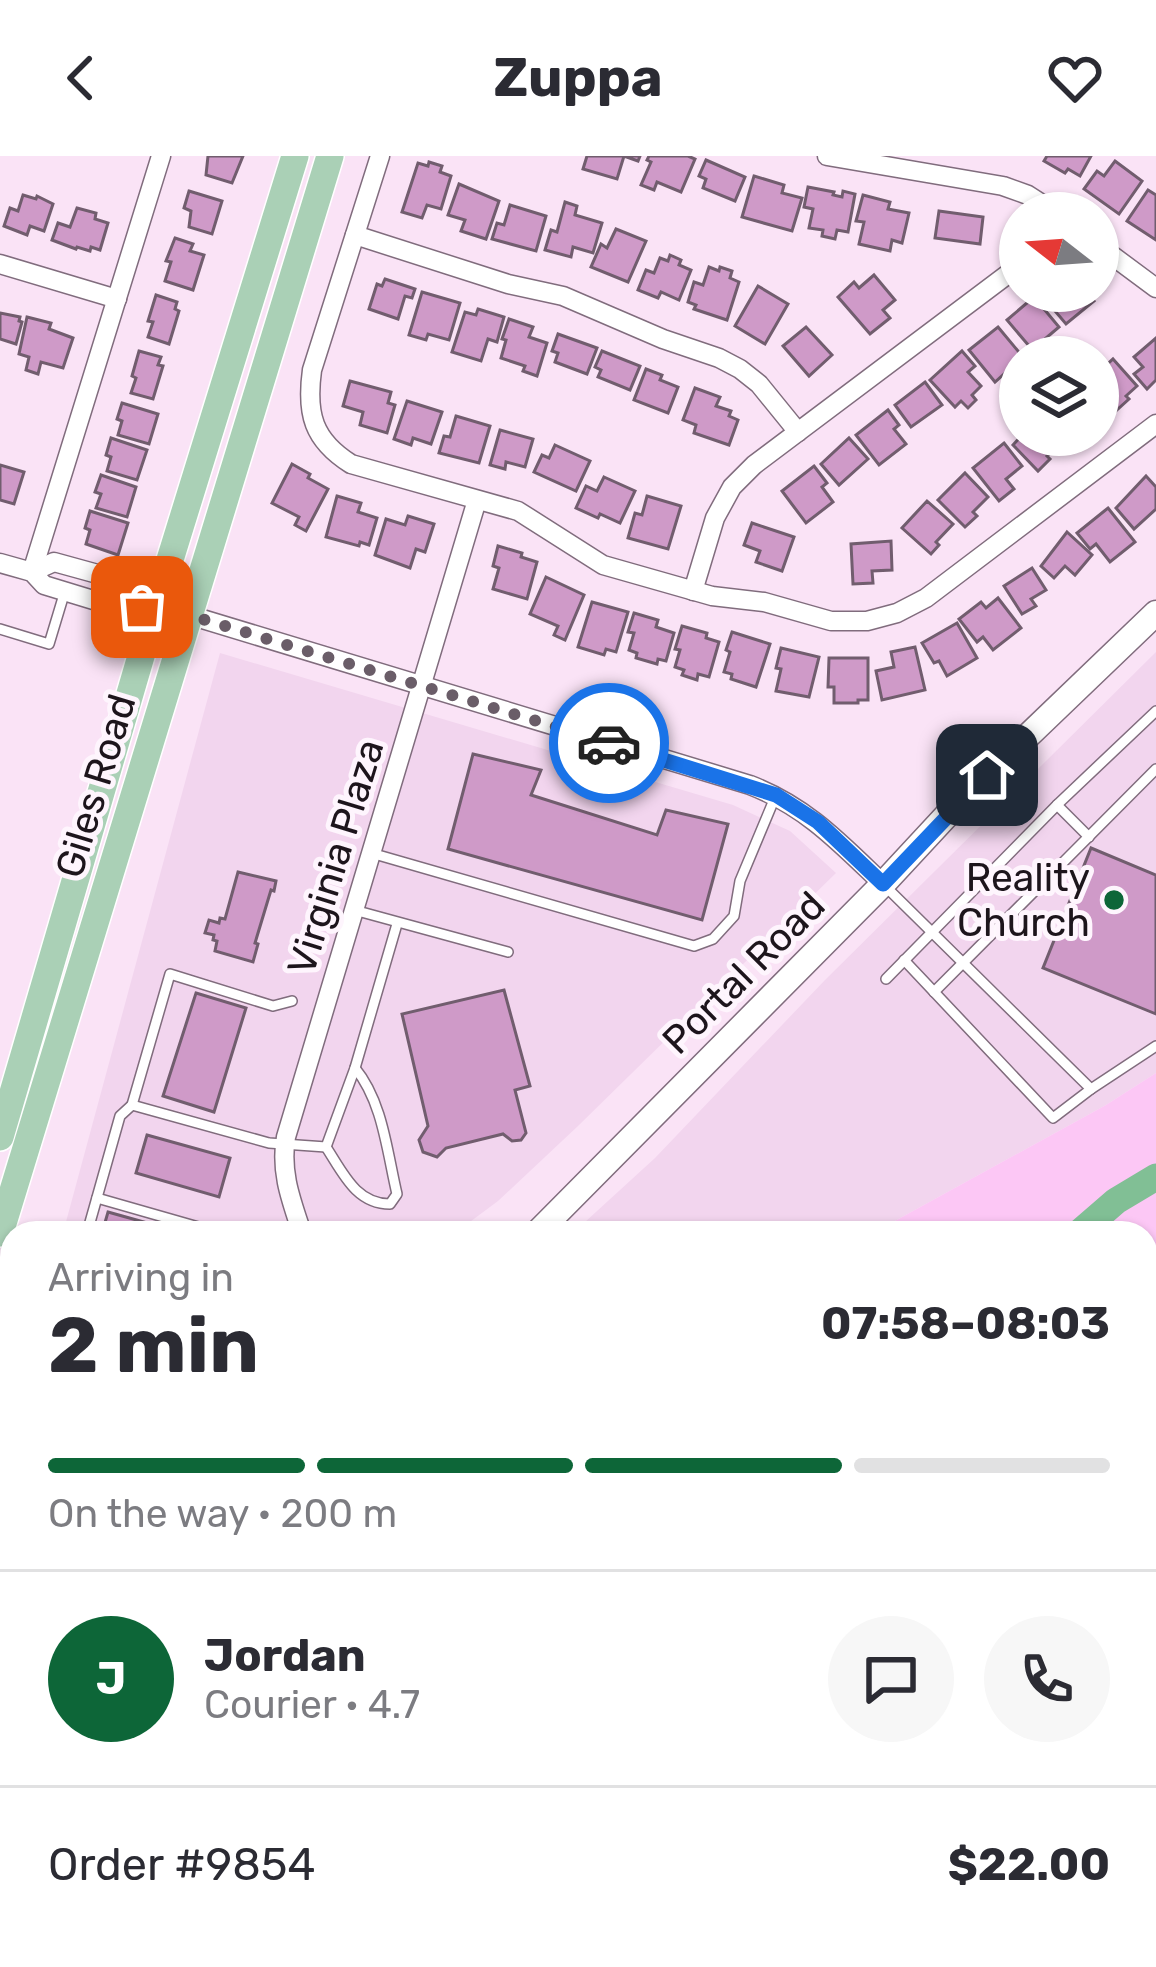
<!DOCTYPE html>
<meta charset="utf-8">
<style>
:root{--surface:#fff;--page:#f7f7f7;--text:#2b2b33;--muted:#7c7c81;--line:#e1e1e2;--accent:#0d6638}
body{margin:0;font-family:Rubik,sans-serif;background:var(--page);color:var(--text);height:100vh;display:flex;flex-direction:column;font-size:45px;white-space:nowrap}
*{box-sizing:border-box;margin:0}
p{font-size:39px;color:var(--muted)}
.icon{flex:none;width:66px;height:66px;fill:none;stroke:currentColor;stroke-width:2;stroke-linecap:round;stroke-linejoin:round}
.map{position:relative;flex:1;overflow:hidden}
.panel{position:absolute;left:0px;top:1065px;width:1158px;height:747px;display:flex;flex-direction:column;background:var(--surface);border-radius:36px 36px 0 0;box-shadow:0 3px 9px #0004}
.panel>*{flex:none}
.needle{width:78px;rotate:287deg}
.tools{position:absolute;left:999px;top:36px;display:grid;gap:24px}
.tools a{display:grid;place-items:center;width:120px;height:120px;border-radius:50%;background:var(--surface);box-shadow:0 3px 9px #0004;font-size:60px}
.pin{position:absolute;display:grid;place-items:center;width:102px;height:102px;color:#fff;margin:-51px;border-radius:24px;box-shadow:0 6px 18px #0006}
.courier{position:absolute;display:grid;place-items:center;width:120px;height:120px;margin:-60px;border:9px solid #1a73e8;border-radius:50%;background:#fff;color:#222;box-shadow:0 3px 15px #0007}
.headline em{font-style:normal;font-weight:700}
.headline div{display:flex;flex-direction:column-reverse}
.headline{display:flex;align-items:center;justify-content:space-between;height:204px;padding:0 48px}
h1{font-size:78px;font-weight:700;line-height:90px}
.bar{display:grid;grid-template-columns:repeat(4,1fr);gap:18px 12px;align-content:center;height:144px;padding:0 48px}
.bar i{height:15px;border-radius:9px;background:var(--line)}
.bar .active{background:var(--accent)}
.bar p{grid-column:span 4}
.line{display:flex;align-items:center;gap:30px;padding:0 48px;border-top:3px solid var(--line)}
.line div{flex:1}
.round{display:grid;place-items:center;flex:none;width:126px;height:126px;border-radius:63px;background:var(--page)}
header{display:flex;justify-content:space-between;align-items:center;height:156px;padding:0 48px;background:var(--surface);font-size:54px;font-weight:700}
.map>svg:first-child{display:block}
.built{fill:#f2d5ee}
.green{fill:#fcc7f5}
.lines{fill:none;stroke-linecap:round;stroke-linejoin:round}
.river{stroke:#81bf95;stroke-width:27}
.building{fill:#cf9ac8;stroke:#715d6e;stroke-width:3}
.lane-casing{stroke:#806c7d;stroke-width:12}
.street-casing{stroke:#806c7d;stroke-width:21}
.secondary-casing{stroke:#806c7d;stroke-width:27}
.primary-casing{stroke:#fff;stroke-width:30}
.lane{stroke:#fff;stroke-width:9}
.street{stroke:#fff;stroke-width:18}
.secondary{stroke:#fff;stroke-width:24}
.primary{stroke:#aad0b6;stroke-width:27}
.done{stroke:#6a5d68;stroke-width:12;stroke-dasharray:0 21.6}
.route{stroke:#1a73e8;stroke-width:15}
.poi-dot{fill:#0d6638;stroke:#fef5fd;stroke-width:4.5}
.labels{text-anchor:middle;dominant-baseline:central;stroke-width:10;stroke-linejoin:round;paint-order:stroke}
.street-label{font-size:39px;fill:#1d151c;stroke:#fef5fd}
.poi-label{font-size:39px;fill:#1d151c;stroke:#fef5fd;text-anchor:end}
</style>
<header><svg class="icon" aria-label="back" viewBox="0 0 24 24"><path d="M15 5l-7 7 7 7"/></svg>Zuppa<svg class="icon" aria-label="heart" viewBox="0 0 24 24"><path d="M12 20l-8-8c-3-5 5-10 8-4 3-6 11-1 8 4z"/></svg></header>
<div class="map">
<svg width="1156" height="1811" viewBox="0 0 1156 1811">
<rect width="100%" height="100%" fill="#fae3f6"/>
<g class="built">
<polygon points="1156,496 1156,917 1106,949 873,1077 573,1077 655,1002 825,824"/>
<polygon points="220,497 733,649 790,675 836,717 578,970 498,1045 455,1077 63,1077"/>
</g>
<g class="green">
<polygon points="1156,917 1156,1201 1146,1207 1146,1077 873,1077 1106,949"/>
<polygon points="12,1399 12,1800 354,1800 344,1811 0,1811 0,1408"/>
</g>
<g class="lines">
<g class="river">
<polyline points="1079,1077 1116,1045 1156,1021"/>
<polyline points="0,1796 12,1797"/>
</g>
</g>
<g class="building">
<polygon points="208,0 243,0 232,27 206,19"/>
<polygon points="587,0 640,0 638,5 624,0 617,23 583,13"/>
<polygon points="649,0 688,0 695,3 681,36 657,26 654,34 641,29 651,6 647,4"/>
<polygon points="1047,0 1091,0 1080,20 1068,13 1065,17 1044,5"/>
<polygon points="706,4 745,21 735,45 703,32 706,23 699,20"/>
<polygon points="1115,5 1142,25 1119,58 1084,33 1097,15 1104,20"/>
<polygon points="429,6 442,10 440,16 451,20 441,53 427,49 422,62 402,56 418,7 428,10"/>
<polygon points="754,20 784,29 782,37 802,42 792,75 742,61"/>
<polygon points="459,28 499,45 486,83 461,75 465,64 448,59"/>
<polygon points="808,31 834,36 833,39 842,41 843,35 855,38 848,76 837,74 835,83 822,80 823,74 809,72 813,53 804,51"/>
<polygon points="1148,34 1156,39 1156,84 1127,65"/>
<polygon points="189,35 222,45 212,78 189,71 191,55 184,52"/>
<polygon points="23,39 36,43 37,40 53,48 44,75 30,70 27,79 4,70 10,52 18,55"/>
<polygon points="863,39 890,46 888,53 909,57 902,87 892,84 890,95 859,88 864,66 856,65"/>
<polygon points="565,46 577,50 575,59 602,67 593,97 573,91 571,101 545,94 551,74 557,76"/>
<polygon points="510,49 546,60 536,95 492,83 497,67 504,69"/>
<polygon points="77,52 96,57 95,63 108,67 100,94 91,91 90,95 77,91 76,93 52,84 58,67 70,71"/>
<polygon points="939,55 983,61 980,88 935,82"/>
<polygon points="616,73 646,85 628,126 591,111 601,88 607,92"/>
<polygon points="175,82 193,88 190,95 204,99 193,134 165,125 171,106 166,105"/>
<polygon points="670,99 681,104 679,109 691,114 679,144 661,136 658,142 638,134 646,114 654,117 660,102 668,105"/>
<polygon points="709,111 719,115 720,111 732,115 730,122 739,126 727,164 694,153 696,149 688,146 694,126 703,129"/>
<polygon points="874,119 895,144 883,154 890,162 870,178 838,141 854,126 859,132"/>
<polygon points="385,123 415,133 412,142 405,140 398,163 369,153 377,128 382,130"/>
<polygon points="758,130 788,148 765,188 735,170"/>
<polygon points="1052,135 1086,135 1094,145 1066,168 1044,142"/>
<polygon points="422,136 460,147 449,184 428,178 426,184 409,179"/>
<polygon points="156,139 177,146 175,153 179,155 169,188 148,181 153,166 148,165"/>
<polygon points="1034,141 1059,171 1046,182 1049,186 1035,197 1007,164"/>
<polygon points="478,153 504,161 497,186 488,183 481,205 452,196 465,156 476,159"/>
<polygon points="0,157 20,161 19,165 22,166 16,188 0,183"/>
<polygon points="27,161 51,167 49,173 73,182 63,212 41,206 38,218 26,214 29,201 19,198"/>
<polygon points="509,163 533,171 529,181 547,187 537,220 523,215 525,210 501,202 506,184 502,183"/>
<polygon points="806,171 832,199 809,220 783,190"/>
<polygon points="998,171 1023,201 995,226 969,194"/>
<polygon points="558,178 597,192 587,218 555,206 558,197 552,195"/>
<polygon points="1156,182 1156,224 1147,233 1134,218 1143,211 1134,201"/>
<polygon points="139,195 161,201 158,209 163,210 153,243 131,237 136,222 132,220"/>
<polygon points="602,195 640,210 630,234 598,221 601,214 595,211"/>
<polygon points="962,195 975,210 968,216 981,230 972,239 976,244 968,252 961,245 955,251 930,224"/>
<polygon points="1113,203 1137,230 1126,240 1129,243 1109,261 1098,248 1101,239 1098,235 1098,217"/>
<polygon points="646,213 662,219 660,224 678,231 668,257 634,244"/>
<polygon points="350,225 391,236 388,247 395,249 387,277 360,269 363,256 343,250"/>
<polygon points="925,226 942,249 911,271 895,249"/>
<polygon points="695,232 720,241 716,250 731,255 729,260 738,264 729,289 694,277 696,269 683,264"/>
<polygon points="407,245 442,256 431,288 413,282 411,289 394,283"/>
<polygon points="122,247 158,258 149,288 118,279 122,265 117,263"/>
<polygon points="888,254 899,269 894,273 906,288 879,309 856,279"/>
<polygon points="456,260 490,270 479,307 439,297 444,280 450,281"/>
<polygon points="500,274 533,283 525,311 506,306 505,313 490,309"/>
<polygon points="1022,279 1057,279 1063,285 1047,300 1050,303 1038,315 1013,289"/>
<polygon points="111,282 147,294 137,324 107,315 111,301 106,299"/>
<polygon points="849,282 868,303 839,329 821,308"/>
<polygon points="1004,287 1022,310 1006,323 1014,333 999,345 973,312"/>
<polygon points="555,289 590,305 576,335 534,316 542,299 549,302"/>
<polygon points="292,308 310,318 308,322 328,333 306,375 295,369 299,361 272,347"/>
<polygon points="0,309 24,316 14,348 0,344"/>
<polygon points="814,310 827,327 822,331 833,346 806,367 782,335"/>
<polygon points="965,317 988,341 973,356 977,360 965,371 938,344"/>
<polygon points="101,319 136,331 127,361 96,352 101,338 95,336"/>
<polygon points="1146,320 1156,331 1156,353 1134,373 1116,352"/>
<polygon points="604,321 635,335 620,367 600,358 598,362 576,352 586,330 597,335"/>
<polygon points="337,340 361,347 358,356 377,362 369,389 360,386 359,390 326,381"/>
<polygon points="647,340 681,350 668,393 628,382 635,357 642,359"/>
<polygon points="927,345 953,368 936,386 939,389 931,398 902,372"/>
<polygon points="1108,352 1135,386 1110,406 1096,388 1090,393 1077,377"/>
<polygon points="90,355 128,367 118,399 86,388 90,374 85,372"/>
<polygon points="408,360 434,368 425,396 416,393 410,412 375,399 386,363 405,369"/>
<polygon points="752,367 794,381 782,415 756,406 760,395 744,389"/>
<polygon points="1067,376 1092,399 1075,419 1065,410 1054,422 1041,410"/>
<polygon points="891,385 892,414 872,415 873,427 853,428 851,388"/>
<polygon points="498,390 522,397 521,401 537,406 527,443 493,433 499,412 493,410"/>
<polygon points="1032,412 1046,434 1031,443 1036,450 1022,458 1004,430"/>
<polygon points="546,421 584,439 565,484 554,479 558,470 530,458"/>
<polygon points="998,442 1021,472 993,494 983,481 977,486 959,463 981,446 986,452"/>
<polygon points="592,446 628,456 616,496 606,493 604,499 578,491"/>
<polygon points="634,457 658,464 656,471 674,477 666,505 658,503 657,508 636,502 637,497 629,494 634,477 628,476"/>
<polygon points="957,467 977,502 947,520 939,505 934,507 922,487"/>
<polygon points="682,470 707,477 706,482 719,486 709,521 698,518 697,524 682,519 684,514 675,511 680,494 675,493"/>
<polygon points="732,476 770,488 756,531 731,523 732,518 724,516 730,496 726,494"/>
<polygon points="915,491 925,534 882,544 876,515 894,511 891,496"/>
<polygon points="781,492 819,501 809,541 776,535 781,513 776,512"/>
<polygon points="829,502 868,502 868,544 858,544 858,547 834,547 834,531 828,531"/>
<polygon points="473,598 541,614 531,639 657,679 666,654 728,668 702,764 448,693"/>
<polygon points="1091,692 1156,719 1156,858 1043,812"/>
<polygon points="238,716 276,725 274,735 271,734 255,787 258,788 253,806 215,795 217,785 213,784 214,779 205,777 209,764 219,767 220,762 225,763"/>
<polygon points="504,834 530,930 515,934 526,977 521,984 512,985 503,978 446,992 437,1001 423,996 419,984 428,970 402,858"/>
<polygon points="196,837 246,852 214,956 163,940"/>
<polygon points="147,979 230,1002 219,1041 136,1017"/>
<polygon points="108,1056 183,1077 102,1077"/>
</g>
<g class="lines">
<defs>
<g id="lane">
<polyline points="0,473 49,488 65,435"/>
<polyline points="1057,649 1089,681"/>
<polyline points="371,697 694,790 713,783 734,760 740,725 776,639"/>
<polyline points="883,728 1091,933 1156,890"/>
<polyline points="354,754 508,796"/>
<polyline points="904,804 1053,962 1091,933"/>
<polyline points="886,823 1059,647 1156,555"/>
<polyline points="934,836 1156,613"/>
<polyline points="132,949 170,818 273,850 292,845"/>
<path d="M326 991C343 1017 356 1048 390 1048L397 1038C387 996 383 946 355 912"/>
<polyline points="97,1042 202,1072"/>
<polyline points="87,1077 120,960 132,949 269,987 326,991 355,912 397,768"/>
<polyline points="200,1077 202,1072 217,1077"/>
<polyline points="277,1077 300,1069"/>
<polyline points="915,1800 922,1811"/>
<polyline points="805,1811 822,1800"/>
</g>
<g id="street">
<path d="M380 0 312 214C306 258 313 284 351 308L518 355 603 409 712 440 764 446 831 465H867L897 457 926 442 1156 268"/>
<polyline points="827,0 1003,30 1028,39 1056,57"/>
<polyline points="355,79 508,128 563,140 663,183 719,202 740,213 759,228 798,276"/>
<polyline points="1098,89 1156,132"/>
<polyline points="0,108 117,143"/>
<polyline points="0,407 32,416 44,429 126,454 156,449"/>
<path d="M32 416 54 406 134 428 156 449 750 629C807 651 840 687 883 728"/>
<polyline points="32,416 161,0"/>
<polyline points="693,435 715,362 732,331 754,309 1020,109"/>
<path d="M302 1077C291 1044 280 1016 286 981L477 344"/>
</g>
<g id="secondary">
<polyline points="537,1077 883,728 960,645 1156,457"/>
<polyline points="0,1172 12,1175"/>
<polyline points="0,1206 12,1209"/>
</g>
<g id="primary">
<polyline points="0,981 156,449 295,0"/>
<polyline points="0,1077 330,0"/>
</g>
</defs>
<use href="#lane" class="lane-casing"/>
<use href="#street" class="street-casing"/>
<use href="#secondary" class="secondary-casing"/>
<use href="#primary" class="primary-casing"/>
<use href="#lane" class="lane"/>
<use href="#street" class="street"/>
<use href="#secondary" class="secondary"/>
<use href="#primary" class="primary"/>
</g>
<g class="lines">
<polyline class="done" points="142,451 156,449 609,587"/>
<polyline class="route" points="609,587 776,639 818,666 883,728 987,619"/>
</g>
<circle class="poi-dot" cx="1114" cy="744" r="12"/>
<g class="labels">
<g class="street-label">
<text transform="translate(96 630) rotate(-73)">Giles Road</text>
<text transform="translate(336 701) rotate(-73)">Virginia Plaza</text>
<text transform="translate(744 817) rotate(-45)">Portal Road</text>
</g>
<g class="poi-label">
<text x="1090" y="722">Reality<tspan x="1090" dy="45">Church</tspan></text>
</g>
</g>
</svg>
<div class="tools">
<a><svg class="needle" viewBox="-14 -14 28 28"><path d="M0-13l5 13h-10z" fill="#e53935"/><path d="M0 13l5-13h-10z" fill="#7c7c81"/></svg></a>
<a><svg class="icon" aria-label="layers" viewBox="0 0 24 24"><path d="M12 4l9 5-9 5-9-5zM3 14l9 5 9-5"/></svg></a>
</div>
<div class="pin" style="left:142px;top:451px;background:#ea580c"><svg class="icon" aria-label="bag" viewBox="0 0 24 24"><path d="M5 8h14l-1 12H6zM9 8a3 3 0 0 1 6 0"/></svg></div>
<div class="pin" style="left:987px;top:619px;background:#1f2937"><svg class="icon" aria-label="home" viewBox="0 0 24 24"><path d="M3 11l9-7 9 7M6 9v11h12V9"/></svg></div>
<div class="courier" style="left:609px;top:587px"><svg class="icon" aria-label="car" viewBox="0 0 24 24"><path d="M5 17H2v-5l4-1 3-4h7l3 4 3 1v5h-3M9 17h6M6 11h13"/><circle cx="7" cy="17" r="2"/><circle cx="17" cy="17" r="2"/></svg></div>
<section class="panel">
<div class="headline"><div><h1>2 min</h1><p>Arriving in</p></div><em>07:58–08:03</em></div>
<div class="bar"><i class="active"></i><i class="active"></i><i class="active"></i><i></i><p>On the way · 200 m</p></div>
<div class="line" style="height:216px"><b class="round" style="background:var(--accent);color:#fff">J</b><div><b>Jordan</b><p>Courier · 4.7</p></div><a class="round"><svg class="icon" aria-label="chat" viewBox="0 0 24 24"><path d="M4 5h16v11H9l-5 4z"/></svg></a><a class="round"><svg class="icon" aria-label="phone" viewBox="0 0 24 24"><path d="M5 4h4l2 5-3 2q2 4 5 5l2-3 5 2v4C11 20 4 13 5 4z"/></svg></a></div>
<div class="line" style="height:156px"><div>Order #9854</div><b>$22.00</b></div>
</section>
</div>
